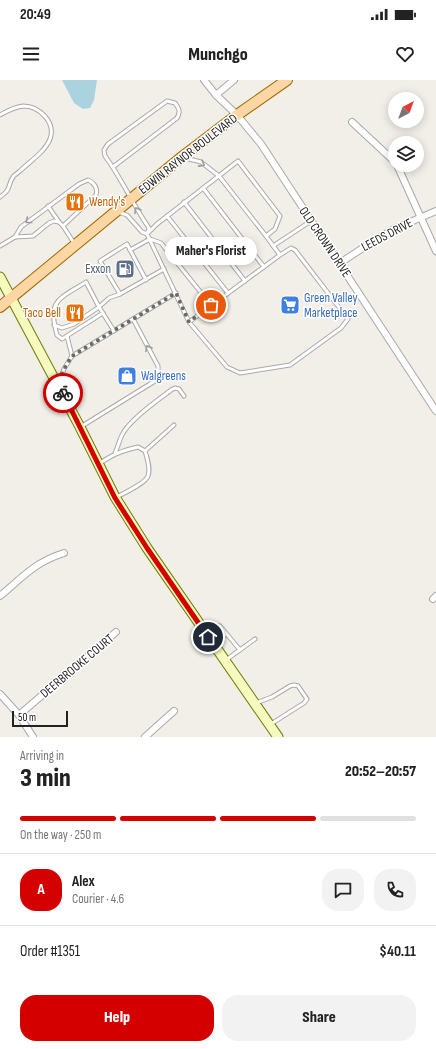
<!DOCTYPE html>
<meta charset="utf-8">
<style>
:root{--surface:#fff;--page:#f2f2f2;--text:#222;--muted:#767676;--line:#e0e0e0;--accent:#d40000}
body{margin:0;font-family:"Sofia Sans Condensed",sans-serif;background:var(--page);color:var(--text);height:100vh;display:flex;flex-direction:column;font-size:15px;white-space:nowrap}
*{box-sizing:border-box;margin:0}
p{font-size:13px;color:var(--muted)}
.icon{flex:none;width:22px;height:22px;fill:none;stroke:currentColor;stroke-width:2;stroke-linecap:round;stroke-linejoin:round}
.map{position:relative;height:657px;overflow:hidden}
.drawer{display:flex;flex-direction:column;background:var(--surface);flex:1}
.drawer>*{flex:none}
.needle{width:26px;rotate:41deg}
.fabs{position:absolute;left:388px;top:12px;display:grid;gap:8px}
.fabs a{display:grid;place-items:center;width:36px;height:36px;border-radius:50%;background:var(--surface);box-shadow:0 2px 10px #0003;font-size:20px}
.scale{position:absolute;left:12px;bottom:10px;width:56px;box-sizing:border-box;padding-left:4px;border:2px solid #222;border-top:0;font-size:11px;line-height:14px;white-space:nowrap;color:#222;-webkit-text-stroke:3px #fff;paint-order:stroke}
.pin{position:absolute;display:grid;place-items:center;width:34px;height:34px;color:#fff;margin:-17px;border:2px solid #fff;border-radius:50%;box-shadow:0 1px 4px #0007}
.courier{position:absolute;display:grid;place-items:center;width:40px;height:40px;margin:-20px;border:3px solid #d40000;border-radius:50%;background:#fff;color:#222;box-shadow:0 1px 5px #0007}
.bubble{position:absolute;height:28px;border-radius:14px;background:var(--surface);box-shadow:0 2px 10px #0003;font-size:13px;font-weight:800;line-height:28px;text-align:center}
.overview em{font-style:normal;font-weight:800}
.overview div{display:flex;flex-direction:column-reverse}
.overview{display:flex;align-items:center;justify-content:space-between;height:68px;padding:0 20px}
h1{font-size:26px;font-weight:800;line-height:30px}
.bar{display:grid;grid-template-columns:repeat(4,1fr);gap:6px 4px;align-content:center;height:48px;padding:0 20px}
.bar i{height:5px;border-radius:3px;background:var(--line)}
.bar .selected{background:var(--accent)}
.bar p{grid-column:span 4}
.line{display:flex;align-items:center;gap:10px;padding:0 20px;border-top:1px solid var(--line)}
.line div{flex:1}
.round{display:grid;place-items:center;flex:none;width:42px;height:42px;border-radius:16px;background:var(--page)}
.cta{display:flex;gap:8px;margin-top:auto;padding:8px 20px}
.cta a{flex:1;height:46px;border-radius:16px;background:var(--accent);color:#fff;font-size:16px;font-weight:800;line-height:46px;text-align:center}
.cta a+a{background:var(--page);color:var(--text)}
.status{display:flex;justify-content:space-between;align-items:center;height:28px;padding:0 20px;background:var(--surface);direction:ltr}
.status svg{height:11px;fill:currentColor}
header{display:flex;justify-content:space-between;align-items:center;height:52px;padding:0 20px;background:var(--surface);font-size:18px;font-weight:800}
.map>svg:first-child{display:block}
.water{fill:#aad3df}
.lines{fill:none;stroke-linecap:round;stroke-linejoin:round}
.service-casing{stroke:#a9a9a9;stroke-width:5}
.minor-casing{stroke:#a9a9a9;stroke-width:8}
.secondary-casing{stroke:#707d05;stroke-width:11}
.primary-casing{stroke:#a06b00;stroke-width:12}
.service{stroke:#fff;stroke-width:3}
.minor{stroke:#fff;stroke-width:6}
.secondary{stroke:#f7fabf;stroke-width:9}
.primary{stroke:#fcd6a4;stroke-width:10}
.oneway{stroke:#9c9c9c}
.done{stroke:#6b6a68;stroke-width:4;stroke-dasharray:0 7.2}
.route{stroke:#d40000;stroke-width:5}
.labels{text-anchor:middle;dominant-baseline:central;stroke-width:3;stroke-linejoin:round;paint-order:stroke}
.street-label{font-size:13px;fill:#222;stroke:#fff}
.food-label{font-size:13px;fill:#c56008;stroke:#fff;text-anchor:start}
.service-label{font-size:13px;fill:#4e5e75;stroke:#fff;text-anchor:end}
.shop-label{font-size:13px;fill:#366cbe;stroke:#fff;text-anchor:start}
</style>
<div class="status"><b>20:49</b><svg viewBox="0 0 49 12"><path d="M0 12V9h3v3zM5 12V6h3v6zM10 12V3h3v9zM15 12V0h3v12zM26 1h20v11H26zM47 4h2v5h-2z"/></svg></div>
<header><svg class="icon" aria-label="menu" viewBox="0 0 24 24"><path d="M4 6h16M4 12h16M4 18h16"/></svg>Munchgo<svg class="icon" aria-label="heart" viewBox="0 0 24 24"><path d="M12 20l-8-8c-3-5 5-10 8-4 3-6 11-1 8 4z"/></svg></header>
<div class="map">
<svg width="436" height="657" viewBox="0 0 436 657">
<rect width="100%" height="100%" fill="#f2efe9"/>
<polygon class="water" points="62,0 97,0 94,20 90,28 83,29 74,23"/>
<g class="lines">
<defs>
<g id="service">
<path d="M0 35C7 31 15 27 23 26 40 26 56 43 50 59 45 72 29 82 20 91 18 93 14 95 13 97 7 106 12 109 0 117"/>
<polyline points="185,78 201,82 219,96 266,156"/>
<path d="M113 87 177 38C181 31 179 29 175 23L167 21 108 64 104 70 105 76C122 99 133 125 149 148L147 154 142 152 127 135 118 132"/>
<polyline points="203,108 264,187"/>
<polyline points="184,122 245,201"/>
<polyline points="48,126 59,142"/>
<polyline points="167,136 228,213"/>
<path d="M15 157 21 147 79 104 88 100C95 103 98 109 96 115L63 146"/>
<polyline points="0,166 15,157 33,156 49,143 54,141 59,142 63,146 74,163"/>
<polyline points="273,166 311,141"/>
<polyline points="130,170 150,159 161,163 211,225"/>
<polyline points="146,200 127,164 100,181 120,214 164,189"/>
<path d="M103 233 62 259 57 255C47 220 59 219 86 202L99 227 109 218 120 214"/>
<polyline points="189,242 227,287 240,293 290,285 341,248 348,239 295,170 291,168 280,175 189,242 147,154 157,144 238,81 280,136 275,149 266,156 280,175"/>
<polyline points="54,245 62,248 74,244 99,227 114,251"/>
<polyline points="67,256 72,276"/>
<polyline points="59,302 64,289 72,276 176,213"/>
<polyline points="82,346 155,301 158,295 158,286 133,239"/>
<polyline points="145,371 174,345"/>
<path d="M115 373C118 367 119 361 122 355 129 340 157 321 171 310L175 308 179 309 184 316"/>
<path d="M100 383C114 374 121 371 138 367L145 371C147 378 151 388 148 396 146 403 124 413 117 417"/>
<polyline points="204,549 212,545 220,546 240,570"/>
<polyline points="215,563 226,554"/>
<polyline points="226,580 255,559"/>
<polyline points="256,623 272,617 290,606 294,605 298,606 307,619 304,623 271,644"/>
</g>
<g id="minor">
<polyline points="204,0 216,15 237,35 261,64 436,331"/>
<polyline points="216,15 234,0"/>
<polyline points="352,42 395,82"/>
<polyline points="397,85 436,171"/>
<polyline points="340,183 375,160 394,149 436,131"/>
<path d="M0 516C23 497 35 482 64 473"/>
<polyline points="433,519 436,516"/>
<polyline points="0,614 19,635 33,657"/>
<polyline points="19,635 116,552"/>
<polyline points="145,657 174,631"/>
</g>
<polyline id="secondary" points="0,197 80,347 115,417 147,468 278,657"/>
<polyline id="primary" points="0,227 182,77 237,35 287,0"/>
</defs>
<use href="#service" class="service-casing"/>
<use href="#minor" class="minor-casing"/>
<use href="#secondary" class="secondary-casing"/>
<use href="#primary" class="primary-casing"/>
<use href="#service" class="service"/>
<use href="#minor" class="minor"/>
<use href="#secondary" class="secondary"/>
<use href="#primary" class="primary"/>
</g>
<defs><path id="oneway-chevron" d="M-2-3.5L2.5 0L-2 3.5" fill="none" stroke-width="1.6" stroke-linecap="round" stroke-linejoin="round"/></defs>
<g class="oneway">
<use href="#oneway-chevron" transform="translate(202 84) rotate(28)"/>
<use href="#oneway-chevron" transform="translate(137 130) rotate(-119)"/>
<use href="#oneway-chevron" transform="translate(28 141) rotate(142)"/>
<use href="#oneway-chevron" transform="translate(148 268) rotate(-119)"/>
</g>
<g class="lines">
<polyline class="done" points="63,313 58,304 64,289 72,276 176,213 189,242 211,225"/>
<polyline class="route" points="63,313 115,418 147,468 208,557"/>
</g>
<defs>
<symbol id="restaurant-square" viewBox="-11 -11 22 22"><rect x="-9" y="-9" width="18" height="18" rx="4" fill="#e8710a" stroke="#fff"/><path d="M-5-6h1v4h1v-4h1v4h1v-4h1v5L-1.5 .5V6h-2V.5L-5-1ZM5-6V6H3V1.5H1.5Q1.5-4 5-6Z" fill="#fff"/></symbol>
<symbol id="fuel-square" viewBox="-11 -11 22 22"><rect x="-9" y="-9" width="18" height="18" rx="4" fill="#5c6f8a" stroke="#fff"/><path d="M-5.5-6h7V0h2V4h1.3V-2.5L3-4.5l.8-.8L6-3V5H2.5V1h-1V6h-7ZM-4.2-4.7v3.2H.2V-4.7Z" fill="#fff"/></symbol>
<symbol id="supermarket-square" viewBox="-11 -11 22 22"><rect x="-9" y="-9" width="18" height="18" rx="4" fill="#3f7fe0" stroke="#fff"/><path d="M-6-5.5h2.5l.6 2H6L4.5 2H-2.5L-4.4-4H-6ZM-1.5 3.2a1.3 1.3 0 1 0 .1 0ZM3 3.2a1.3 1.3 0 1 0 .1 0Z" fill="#fff"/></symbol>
<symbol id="shop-square" viewBox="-11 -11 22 22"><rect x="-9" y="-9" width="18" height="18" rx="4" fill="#3f7fe0" stroke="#fff"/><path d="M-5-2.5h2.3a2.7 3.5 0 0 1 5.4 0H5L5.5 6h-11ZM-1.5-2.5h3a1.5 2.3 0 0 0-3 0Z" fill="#fff"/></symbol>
</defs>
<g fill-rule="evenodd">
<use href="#restaurant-square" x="64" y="111" width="22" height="22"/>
<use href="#fuel-square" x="114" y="178" width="22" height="22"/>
<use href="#supermarket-square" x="279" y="214" width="22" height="22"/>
<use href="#restaurant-square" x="64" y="222" width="22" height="22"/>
<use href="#shop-square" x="116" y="285" width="22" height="22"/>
</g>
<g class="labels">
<g class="street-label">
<text transform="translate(188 74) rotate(-38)">EDWIN RAYNOR BOULEVARD</text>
<text transform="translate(387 155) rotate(-28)">LEEDS DRIVE</text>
<text transform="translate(325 162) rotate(56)">OLD CROWN DRIVE</text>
<text transform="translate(77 586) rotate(-40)">DEERBROOKE COURT</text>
</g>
<g class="food-label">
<text x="89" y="122">Wendy's</text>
<text x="61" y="233" text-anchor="end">Taco Bell</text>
</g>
<g class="service-label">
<text x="111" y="189">Exxon</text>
</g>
<g class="shop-label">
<text x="304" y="218">Green Valley<tspan x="304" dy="15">Marketplace</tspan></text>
<text x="141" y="296">Walgreens</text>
</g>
</g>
</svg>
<div class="fabs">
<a><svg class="needle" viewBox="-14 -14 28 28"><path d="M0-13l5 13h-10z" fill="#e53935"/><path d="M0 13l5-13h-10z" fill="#767676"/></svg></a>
<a><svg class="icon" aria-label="layers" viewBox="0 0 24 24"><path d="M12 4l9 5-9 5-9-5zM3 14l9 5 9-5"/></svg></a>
</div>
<div class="scale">50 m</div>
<div class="pin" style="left:211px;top:225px;background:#ea580c"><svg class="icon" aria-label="bag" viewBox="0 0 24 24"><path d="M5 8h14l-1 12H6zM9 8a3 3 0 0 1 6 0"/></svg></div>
<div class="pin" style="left:208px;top:557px;background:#1f2937"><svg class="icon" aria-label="home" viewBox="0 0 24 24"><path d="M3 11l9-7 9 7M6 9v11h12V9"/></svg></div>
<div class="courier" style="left:63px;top:313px"><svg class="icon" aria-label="bike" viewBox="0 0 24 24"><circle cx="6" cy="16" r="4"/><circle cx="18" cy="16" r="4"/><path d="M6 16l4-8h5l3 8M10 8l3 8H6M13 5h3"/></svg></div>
<div class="bubble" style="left:165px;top:157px;width:92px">Maher's Florist</div>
</div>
<section class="drawer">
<div class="overview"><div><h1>3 min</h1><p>Arriving in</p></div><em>20:52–20:57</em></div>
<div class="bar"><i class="selected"></i><i class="selected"></i><i class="selected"></i><i></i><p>On the way · 250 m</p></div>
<div class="line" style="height:72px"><b class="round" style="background:var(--accent);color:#fff">A</b><div><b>Alex</b><p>Courier · 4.6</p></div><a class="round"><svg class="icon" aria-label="chat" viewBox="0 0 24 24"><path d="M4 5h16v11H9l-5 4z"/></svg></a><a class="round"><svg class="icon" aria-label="phone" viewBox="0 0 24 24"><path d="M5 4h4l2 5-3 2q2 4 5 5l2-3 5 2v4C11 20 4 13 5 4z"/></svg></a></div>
<div class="line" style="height:52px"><div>Order #1351</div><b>$40.11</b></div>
<div class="cta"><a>Help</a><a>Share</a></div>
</section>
